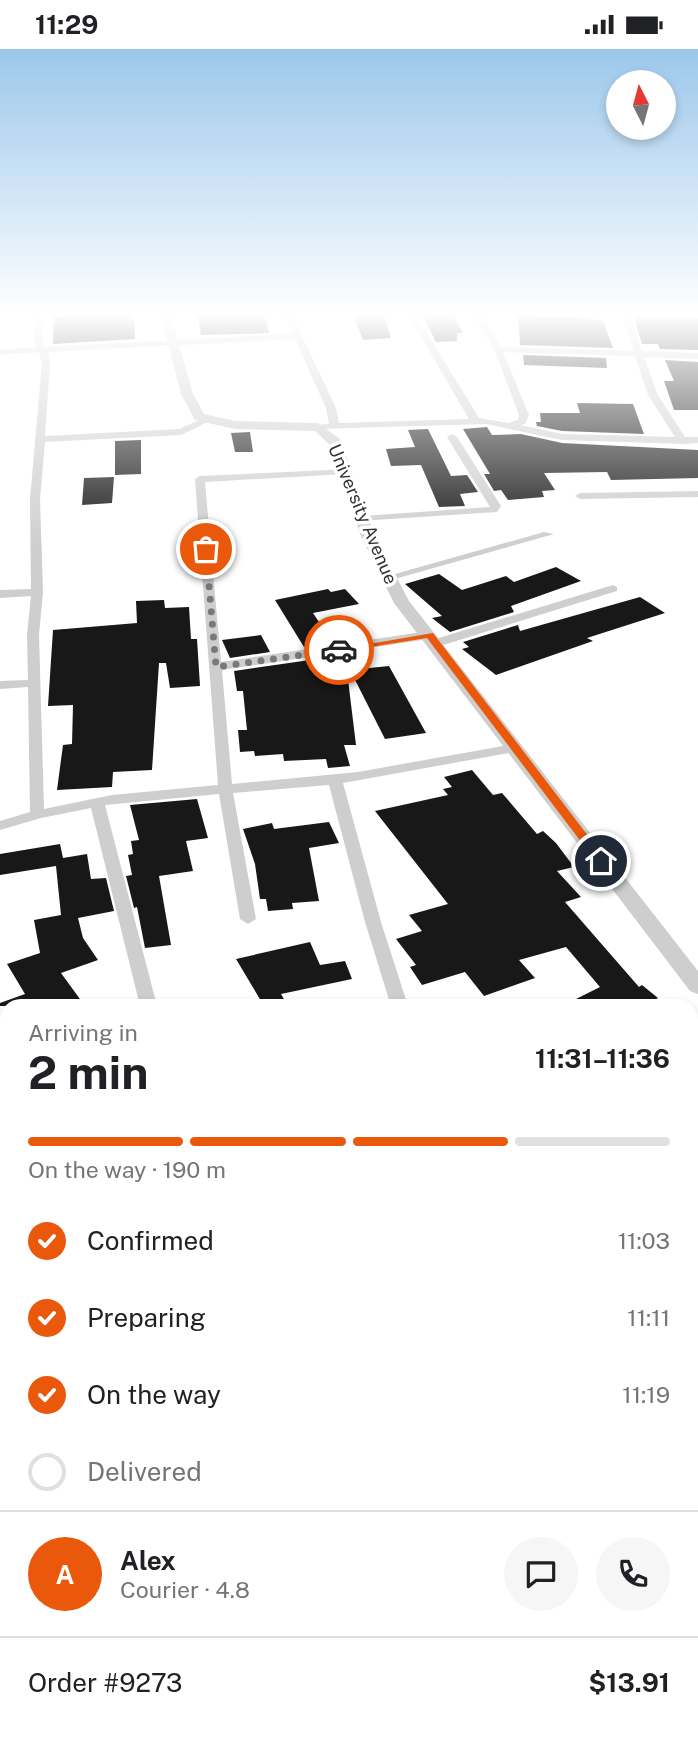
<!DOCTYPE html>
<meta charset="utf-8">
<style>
:root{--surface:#fff;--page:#f6f6f6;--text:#202124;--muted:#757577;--line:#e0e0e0;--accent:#ea580c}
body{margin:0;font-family:"Public Sans",sans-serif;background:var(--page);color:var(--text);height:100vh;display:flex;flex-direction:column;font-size:26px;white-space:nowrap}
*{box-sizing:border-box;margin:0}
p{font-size:23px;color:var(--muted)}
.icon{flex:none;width:38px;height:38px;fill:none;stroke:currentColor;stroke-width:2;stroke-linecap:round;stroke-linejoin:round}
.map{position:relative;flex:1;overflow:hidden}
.drawer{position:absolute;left:0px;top:950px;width:698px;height:744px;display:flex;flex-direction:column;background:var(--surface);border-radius:21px 21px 0 0;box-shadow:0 4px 10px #0003}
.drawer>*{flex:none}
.needle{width:46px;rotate:354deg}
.tools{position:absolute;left:606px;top:21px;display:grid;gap:14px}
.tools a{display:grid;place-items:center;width:70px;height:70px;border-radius:50%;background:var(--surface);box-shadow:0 4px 10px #0003;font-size:35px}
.pin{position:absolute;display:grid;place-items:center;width:60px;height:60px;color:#fff;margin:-30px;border:4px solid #fff;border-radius:50%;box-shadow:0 2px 7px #0007}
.courier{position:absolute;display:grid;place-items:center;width:70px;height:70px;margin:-35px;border:5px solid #ea580c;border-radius:50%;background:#fff;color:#222;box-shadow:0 2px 9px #0007}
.head em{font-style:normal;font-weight:700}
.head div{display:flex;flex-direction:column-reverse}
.head{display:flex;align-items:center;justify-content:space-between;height:119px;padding:0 28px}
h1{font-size:46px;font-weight:700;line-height:52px}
.bar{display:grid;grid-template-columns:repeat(4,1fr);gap:10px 7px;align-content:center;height:84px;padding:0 28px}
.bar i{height:9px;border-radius:5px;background:var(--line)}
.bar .selected{background:var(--accent)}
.bar p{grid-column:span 4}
.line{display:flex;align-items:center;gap:18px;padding:0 28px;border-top:2px solid var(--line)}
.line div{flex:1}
.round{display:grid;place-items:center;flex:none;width:74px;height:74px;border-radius:37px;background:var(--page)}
ol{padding:0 28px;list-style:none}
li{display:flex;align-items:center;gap:21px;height:77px}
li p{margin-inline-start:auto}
li .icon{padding:7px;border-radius:50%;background:var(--accent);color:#fff;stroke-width:4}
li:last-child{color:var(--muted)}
li i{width:38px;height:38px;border:4px solid var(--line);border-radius:50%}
.status{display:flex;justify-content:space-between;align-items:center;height:49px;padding:0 35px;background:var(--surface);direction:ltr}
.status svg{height:19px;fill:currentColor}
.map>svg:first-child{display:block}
.building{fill:#181818}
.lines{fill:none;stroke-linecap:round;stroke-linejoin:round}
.minor{fill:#cecece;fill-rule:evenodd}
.tertiary{fill:#cecece;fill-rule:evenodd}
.route{fill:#ea580c}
.done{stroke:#797979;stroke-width:7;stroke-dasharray:0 12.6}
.labels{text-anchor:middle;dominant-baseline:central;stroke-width:7;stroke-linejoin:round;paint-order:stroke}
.far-street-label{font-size:18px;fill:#313131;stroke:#fff}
</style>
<div class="status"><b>11:29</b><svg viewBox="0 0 49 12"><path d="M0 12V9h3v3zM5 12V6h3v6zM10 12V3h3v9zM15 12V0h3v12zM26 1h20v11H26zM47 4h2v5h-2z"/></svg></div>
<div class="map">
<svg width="698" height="1693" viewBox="0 0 698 1693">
<rect width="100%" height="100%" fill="#fff"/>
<g class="building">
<polygon points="88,264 134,265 135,290 53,295 54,268"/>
<polygon points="197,264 264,264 269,284 201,286"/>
<polygon points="352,264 383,264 391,289 363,291"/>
<polygon points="453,266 463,284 457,284 457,292 436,293 423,267"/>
<polygon points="518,267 593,268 594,271 603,272 613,299 520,296"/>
<polygon points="636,268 698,270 698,301 660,300 658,295 642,295 635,272 638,272"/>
<polygon points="523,306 606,309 607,319 524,316"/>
<polygon points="665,311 698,313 698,361 674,361 664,332 674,332"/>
<polygon points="577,354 633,355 644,385 562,382 537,377 536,373 541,373 540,364 580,364"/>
<polygon points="487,378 492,386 521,385 562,394 698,401 698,429 611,431 607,423 544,424 555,441 542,442 544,448 508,451 501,441 494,442 484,425 490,425 463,380"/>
<polygon points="428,380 451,427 467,426 478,443 460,445 465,457 439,458 421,416 391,417 386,400 415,398 408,381"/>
<polygon points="250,383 253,403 235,403 231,384"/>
<polygon points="141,391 141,425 115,426 115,392"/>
<polygon points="114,428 112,454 82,456 84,429"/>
<polygon points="556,518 581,532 511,557 514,563 450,583 432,569 442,567 405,535 439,525 462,541 506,527 514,533"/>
<polygon points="328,540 331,543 345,540 359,555 313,564 333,594 304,598 275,551"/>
<polygon points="640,548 665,564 587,589 593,592 496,626 462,600 469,598 463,593 518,576 520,582"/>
<polygon points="164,551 165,559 189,558 191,590 197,590 200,637 170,639 166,614 159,614 152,721 113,723 112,738 57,741 63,696 72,695 73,656 48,657 53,581 137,574 136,552"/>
<polygon points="261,586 270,603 230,609 222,591"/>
<polygon points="345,606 356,696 344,696 350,717 328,719 326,710 284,712 283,705 255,707 254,702 240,703 238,681 247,681 243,642 237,642 234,622"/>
<polygon points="389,617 426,684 385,690 350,621"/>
<polygon points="472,721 493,746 502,744 537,785 543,782 556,794 574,818 557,822 581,848 565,853 639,938 642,936 658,949 643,957 562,957 600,938 566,898 519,911 535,929 484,947 465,923 422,936 410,918 416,916 396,890 422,882 409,866 448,855 375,762 448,746 443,740 452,738 444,728"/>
<polygon points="197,750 208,789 186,792 193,822 159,827 171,896 145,899 137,858 134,859 126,827 132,826 128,806 133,805 131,792 139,791 130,756"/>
<polygon points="329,773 339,794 309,799 319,852 292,854 293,860 268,862 266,850 260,850 255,815 243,780 272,774 274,780"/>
<polygon points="60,795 63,809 87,805 91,830 106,829 114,862 78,869 83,889 98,911 61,924 85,957 0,957 0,954 25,945 7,915 40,904 34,871 61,866 56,817 0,826 0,805"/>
<polygon points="310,893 320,916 345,912 352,930 281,945 288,957 264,957 236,910"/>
</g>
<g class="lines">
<g class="minor">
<path d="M33 264H41L44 298 292 285 283 264H291L336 359 339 374 469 370 407 264H415L479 369 508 374 518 371 519 366 494 300 472 264H480L501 298 634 302 621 264H629L642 302 698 304V310L644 308 658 346 685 388H698V394L683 395 562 391 486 375 315 380V376L329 375 326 359 295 290 48 303 50 314 45 387 179 380 204 369 212 371 181 386 45 393 40 450 43 543 39 586 44 760 112 746 218 736 195 430 200 427 350 420 351 422 346 425 205 433 221 613 429 582 435 586 429 590 222 621 232 735 358 723 514 695 519 696 521 699 514 703 343 734 381 873 408 957H391L365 873 329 736 233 744 256 870 248 875 240 870 219 745 105 756 157 957H140L91 759 41 769 0 781V772L30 763 28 638 0 640V632L28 631 27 586 31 547 0 549V541L31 540 30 450 42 314 39 303 0 306V300L36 299ZM503 303 635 307 648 346 675 388 562 385 520 376 525 375 529 366Z"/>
<polygon points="452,385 457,388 501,457 497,463 359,472 358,470 363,467 490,458 447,388"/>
<polygon points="698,442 698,448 580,450 575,447 580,444"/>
<polygon points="544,483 554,485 391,531 383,531 381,529"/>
<polygon points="613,536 617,538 617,542 440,597 432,597 430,594 432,591"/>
<polygon points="698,1428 698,1450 691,1451 691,1429"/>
<polygon points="0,1480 7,1483 7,1527 0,1524"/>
<polygon points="691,1624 698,1627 698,1665 691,1662"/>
<polygon points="47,1687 73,1687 75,1693 49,1693"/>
</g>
<polygon class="tertiary" points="160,264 170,264 193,345 204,365 235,372 318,374 340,390 375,487 409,552 698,922 698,945 690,942 394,554 361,487 329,395 315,382 235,380 195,371 181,345"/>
</g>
<linearGradient id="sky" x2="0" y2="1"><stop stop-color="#9bc7eb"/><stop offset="0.53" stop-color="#fff"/><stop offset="1" stop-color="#fff" stop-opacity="0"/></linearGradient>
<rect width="698" height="501" fill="url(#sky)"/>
<polygon class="route" points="433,584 605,809 605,814 597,814 427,589 339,603 334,601"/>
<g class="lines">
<polyline class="done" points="206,500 216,618 339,601"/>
</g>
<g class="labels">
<g class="far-street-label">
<text transform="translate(363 465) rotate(67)">University Avenue</text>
</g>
</g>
</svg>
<div class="tools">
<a><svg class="needle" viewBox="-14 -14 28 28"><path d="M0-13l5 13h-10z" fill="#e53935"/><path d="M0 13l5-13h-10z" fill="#757577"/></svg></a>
</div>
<div class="pin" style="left:206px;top:500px;background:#ea580c"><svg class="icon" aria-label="bag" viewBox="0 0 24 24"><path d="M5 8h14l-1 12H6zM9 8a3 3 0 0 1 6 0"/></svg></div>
<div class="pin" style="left:601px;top:812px;background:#1f2937"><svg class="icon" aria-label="home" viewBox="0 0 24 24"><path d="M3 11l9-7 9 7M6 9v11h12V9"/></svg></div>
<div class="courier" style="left:339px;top:601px"><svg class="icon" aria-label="car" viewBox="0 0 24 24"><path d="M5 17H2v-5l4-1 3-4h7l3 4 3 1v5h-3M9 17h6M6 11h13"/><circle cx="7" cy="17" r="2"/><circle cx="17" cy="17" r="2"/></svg></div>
<section class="drawer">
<div class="head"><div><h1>2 min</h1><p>Arriving in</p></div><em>11:31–11:36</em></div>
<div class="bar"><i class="selected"></i><i class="selected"></i><i class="selected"></i><i></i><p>On the way · 190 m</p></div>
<ol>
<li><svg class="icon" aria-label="check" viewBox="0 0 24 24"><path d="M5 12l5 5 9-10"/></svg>Confirmed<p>11:03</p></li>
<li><svg class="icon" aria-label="check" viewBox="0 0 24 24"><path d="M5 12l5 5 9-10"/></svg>Preparing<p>11:11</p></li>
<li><svg class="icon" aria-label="check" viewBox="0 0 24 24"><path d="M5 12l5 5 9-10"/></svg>On the way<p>11:19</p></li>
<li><i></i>Delivered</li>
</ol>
<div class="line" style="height:126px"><b class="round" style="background:var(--accent);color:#fff">A</b><div><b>Alex</b><p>Courier · 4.8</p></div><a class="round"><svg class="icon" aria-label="chat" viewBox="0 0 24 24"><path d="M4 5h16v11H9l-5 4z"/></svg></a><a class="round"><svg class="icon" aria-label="phone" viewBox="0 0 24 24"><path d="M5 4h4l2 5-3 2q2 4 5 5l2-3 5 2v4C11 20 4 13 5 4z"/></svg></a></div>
<div class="line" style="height:91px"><div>Order #9273</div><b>$13.91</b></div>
</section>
</div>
